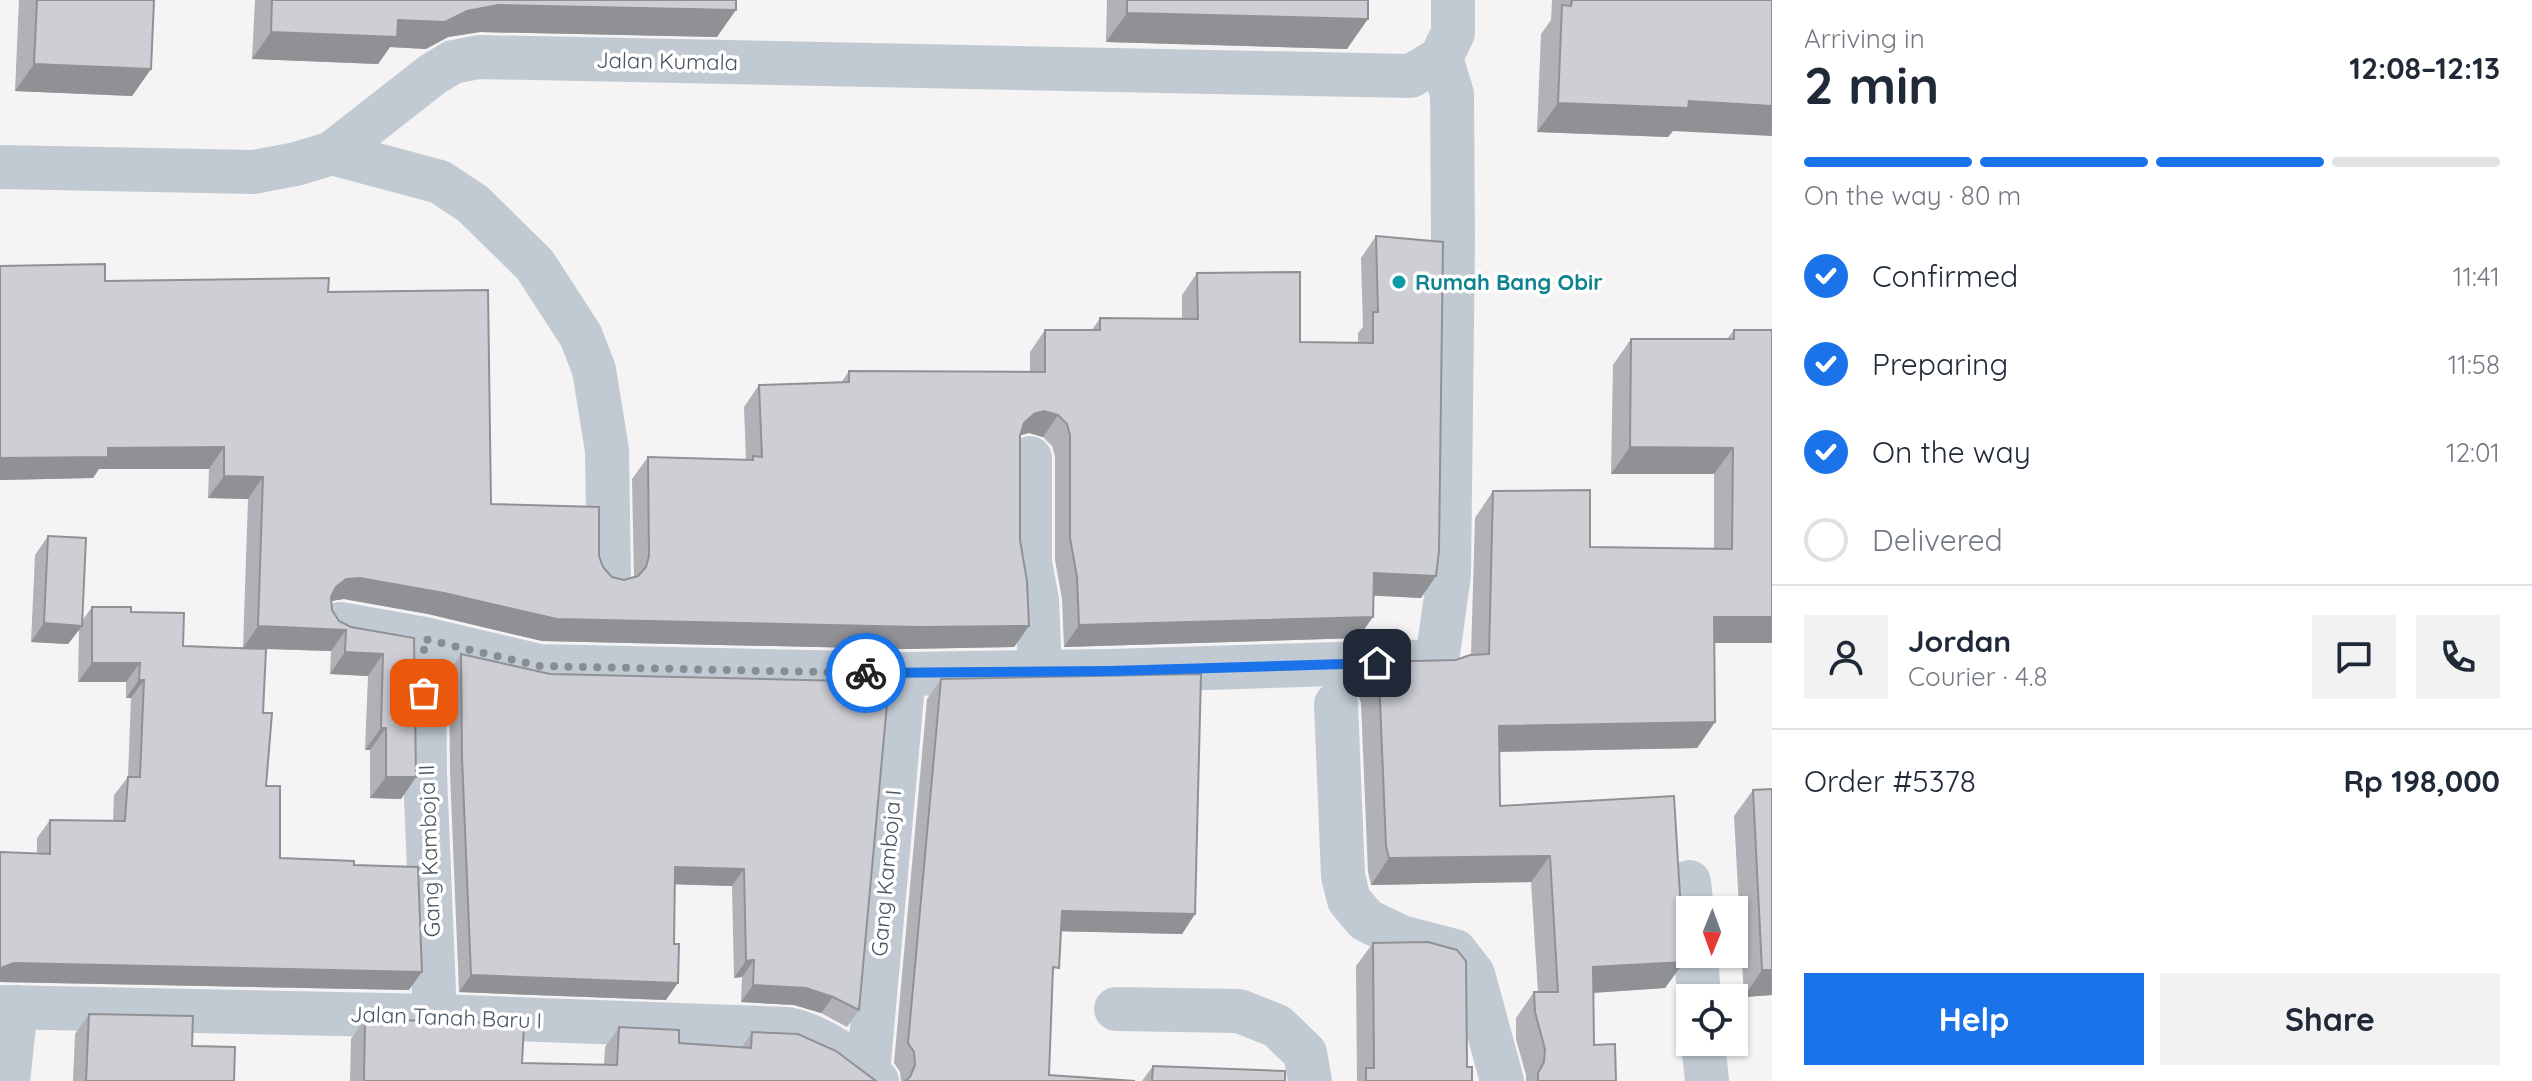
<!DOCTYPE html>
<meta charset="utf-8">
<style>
:root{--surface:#fff;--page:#f2f2f3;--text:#1f2937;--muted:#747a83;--line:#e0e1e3;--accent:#1a73e8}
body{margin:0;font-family:Quicksand,sans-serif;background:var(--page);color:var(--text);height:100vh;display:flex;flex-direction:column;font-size:30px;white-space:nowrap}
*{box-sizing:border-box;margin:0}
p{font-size:26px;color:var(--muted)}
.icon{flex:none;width:44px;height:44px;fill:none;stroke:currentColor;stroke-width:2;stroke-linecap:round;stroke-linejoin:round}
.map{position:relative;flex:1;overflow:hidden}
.panel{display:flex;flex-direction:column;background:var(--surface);width:760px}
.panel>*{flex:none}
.needle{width:52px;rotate:181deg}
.controls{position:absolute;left:1676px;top:896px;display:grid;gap:16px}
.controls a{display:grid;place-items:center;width:72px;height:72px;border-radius:0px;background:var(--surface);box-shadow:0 2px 6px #0004;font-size:40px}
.pin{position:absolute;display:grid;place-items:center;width:68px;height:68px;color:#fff;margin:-34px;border-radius:16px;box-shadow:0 4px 12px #0006}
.courier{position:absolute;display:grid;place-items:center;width:80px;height:80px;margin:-40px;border:6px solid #1a73e8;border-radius:50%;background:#fff;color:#222;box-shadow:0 2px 10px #0007}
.summary em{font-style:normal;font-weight:800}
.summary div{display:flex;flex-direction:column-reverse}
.summary{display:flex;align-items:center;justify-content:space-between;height:136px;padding:0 32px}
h1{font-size:52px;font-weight:800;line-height:60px}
.bar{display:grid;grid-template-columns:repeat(4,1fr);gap:12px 8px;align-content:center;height:96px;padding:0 32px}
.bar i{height:10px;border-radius:6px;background:var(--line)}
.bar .current{background:var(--accent)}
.bar p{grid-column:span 4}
.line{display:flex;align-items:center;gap:20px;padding:0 32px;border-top:2px solid var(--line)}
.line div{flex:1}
.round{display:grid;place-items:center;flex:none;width:84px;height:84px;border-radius:0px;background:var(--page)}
ol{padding:0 32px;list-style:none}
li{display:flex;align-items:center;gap:24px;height:88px}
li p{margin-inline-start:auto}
li .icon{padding:8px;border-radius:50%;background:var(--accent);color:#fff;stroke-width:4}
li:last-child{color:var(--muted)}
li i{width:44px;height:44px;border:4px solid var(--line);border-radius:50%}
.button{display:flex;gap:16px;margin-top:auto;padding:16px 32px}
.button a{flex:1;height:92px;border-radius:0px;background:var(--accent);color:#fff;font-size:32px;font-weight:800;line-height:92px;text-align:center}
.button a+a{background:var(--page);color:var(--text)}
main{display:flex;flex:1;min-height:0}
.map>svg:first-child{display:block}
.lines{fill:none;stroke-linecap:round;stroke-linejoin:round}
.minor{stroke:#c1cad2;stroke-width:44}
.wall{fill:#b0b2b7}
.shaded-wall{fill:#909195}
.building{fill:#cdcfd5;stroke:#909195;stroke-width:2}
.done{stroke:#868d94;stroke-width:8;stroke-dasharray:0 14.4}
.route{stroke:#1a73e8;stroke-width:10}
.culture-dot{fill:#0f9aa8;stroke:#fff;stroke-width:3}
.labels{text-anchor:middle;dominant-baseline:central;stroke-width:7;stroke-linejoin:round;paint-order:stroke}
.street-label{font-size:22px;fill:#4a5661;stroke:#fff}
.culture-label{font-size:22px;font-weight:bold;fill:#0d838f;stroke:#fff;text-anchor:start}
</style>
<main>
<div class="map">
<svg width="1772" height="1081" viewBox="0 0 1772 1081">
<rect width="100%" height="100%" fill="#f5f3f3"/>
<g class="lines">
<g class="minor">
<polyline points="332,153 440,182 473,204 535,265 581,336 594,370 607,450 609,577"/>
<polyline points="0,167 254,172 296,164 332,153 433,74 453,62 479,57 1411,76 1441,58 1453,33 1453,0"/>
<polyline points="1030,458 1030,562 1037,600 1040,672"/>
<polyline points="340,624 424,639 539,666 904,674 1110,671 1437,661 1449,575 1453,240 1452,94 1441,58"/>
<polyline points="424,639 425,774 435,1016"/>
<polyline points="1336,704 1343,876 1349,900 1366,920 1401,937 1455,951 1473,974 1502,1081"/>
<polyline points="1689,882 1692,910"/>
<polyline points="1696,954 1699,998"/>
<path d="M0 1007 435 1016 788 1029C819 1035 854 1060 877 1081"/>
<polyline points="1116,1009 1239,1011 1277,1026 1305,1053 1310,1081"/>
<polyline points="1703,1042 1707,1081"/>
<polyline points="868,1073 904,674"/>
<polyline points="8,1081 16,1007"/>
</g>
</g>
<g class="wall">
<polygon points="19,0 154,0 151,69 132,96 15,91"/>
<polygon points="255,0 736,0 717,37 480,32 448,37 426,49 390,47 378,64 252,59"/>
<polygon points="1107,0 1368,0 1347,49 1106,42"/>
<polygon points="1552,0 1772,0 1668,137 1537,132 1541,34 1551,20"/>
<polygon points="1376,236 1421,598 1374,595 1358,638 1064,647 1062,599 1055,560 1055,457 1052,446 1043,437 1029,433 1020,435 1020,540 1029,626 1014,647 904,649 542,641 428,614 344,599 331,601 332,610 339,621 351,627 414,638 416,777 401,799 370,798 370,750 365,750 368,676 330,674 331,651 266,649 263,713 266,786 280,858 354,865 409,990 0,982 37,853 37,838 50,820 113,821 114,795 128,777 131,698 126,698 126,682 78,682 79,630 68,644 31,642 35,555 48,536 82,621 92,607 131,612 183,646 243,648 248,499 208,498 209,469 99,469 93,478 0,480 0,266 105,281 328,292 491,504 599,556 603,567 612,577 624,580 634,577 632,479 648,457 746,460 744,407 759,385 841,383 849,371 1030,372 1030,352 1045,330 1092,330 1100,318 1182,319 1182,295 1197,273 1300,342 1358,343 1358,333 1363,327 1361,258"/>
<polygon points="1734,330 1772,330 1772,643 1714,643 1715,722 1697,748 1499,752 1500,806 1684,962 1665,988 1593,993 1594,1045 1616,1081 1526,1081 1526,1075 1516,1039 1516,1018 1534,992 1538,992 1531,882 1371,885 1368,872 1361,703 1356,688 1375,662 1456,660 1471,655 1475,518 1493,491 1590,547 1714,549 1714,474 1611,474 1613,365 1631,339 1727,339"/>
<polygon points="461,654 550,674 889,682 859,1010 847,1027 821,1013 794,1005 741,1002 742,977 734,978 732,886 675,884 674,944 666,1000 459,992 450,773 449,671"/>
<polygon points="941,679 1195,914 1182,934 1061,931 1053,976 1049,1075 1135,1081 901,1081 900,1072 894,1063 927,699"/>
<polygon points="1753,790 1772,995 1744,997 1734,816"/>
<polygon points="1373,943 1467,1067 1472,1081 1357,1081 1356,966"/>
<polygon points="89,1014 192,1046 234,1081 73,1081 75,1034"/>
<polygon points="365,1019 522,1063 604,1065 605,1047 619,1027 679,1043 742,1047 752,1032 876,1081 350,1081 351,1039"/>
<polygon points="1153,1066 1285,1081 1142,1081"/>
</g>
<g class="shaded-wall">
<polygon points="498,5 736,10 717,37 480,32 448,37 426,49 390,47 378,64 252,59 271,32 398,20"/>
<polygon points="1127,13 1368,19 1347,49 1106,42"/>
<polygon points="34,64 151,69 132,96 15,91"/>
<polygon points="1689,101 1772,106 1772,136 1673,131 1668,137 1537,132 1558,103"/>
<polygon points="1044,411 1058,415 1043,437 1029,433 1018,436 1024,423 1034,414"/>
<polygon points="224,447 209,469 99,469 93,478 0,480 0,458 108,448"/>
<polygon points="1630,447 1733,448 1714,474 1611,474"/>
<polygon points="224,476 263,477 248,499 208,498"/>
<polygon points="1374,573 1436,576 1421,598 1359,595"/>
<polygon points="360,578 1029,626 1014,647 904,649 542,641 428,614 344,599 331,601 320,609 336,587 346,579"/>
<polygon points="1373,617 1358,638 1064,647 1079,625"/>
<polygon points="1714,617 1772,617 1772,643 1695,643"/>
<polygon points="44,623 82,626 68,644 31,642"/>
<polygon points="258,626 346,630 331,651 243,648"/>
<polygon points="345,652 383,654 368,676 330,674"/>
<polygon points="92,663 140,663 126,682 78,682"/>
<polygon points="139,680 144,680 131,698 126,698"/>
<polygon points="1715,722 1697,748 1480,752 1499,726"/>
<polygon points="381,728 386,728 370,750 365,750"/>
<polygon points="386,777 416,777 401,799 370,798"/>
<polygon points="1550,856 1531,882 1371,885 1389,858"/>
<polygon points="675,867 744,869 732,886 663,884"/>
<polygon points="1062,911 1195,914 1182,934 1048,931"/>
<polygon points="754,960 742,977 734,978 746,961"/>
<polygon points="1684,962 1665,988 1574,994 1593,967"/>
<polygon points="14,963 422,972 409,990 0,982 0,968"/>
<polygon points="1762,970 1772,970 1772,995 1744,997"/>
<polygon points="471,975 678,983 666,1000 459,992"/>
<polygon points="753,985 806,988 833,997 821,1013 794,1005 741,1002"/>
</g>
<g class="building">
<polygon points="37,0 154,0 151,69 34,64"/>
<polygon points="272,0 736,0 736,10 498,5 467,11 445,22 398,20 397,37 271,32"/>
<polygon points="1127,0 1368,0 1368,19 1127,13"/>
<polygon points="1572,0 1772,0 1772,106 1689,101 1688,108 1558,103 1562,5 1571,6"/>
<polygon points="1376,236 1443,242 1439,551 1436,576 1374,573 1373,617 1079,625 1077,577 1070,538 1070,435 1067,424 1058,415 1044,411 1034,414 1024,423 1020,436 1020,540 1027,581 1029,626 919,627 557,619 444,593 360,578 346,579 336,587 331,597 332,610 339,621 351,627 414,638 416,777 386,777 386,728 381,728 383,654 345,652 346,630 258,626 263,477 224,476 224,447 108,448 108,457 0,458 0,266 105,264 105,281 329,278 328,292 488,290 491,504 599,507 599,556 603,567 612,577 624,580 638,576 646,567 649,556 648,457 753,460 753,456 762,457 759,385 849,382 849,371 1045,372 1045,330 1100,330 1100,318 1198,319 1197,273 1300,272 1300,342 1373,343 1373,312 1378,312"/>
<polygon points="1734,330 1772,330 1772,617 1714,617 1715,722 1499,726 1500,806 1674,796 1684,962 1593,967 1594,1045 1615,1044 1616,1081 1538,1081 1538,1073 1544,1062 1545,1049 1535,1012 1534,992 1558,992 1550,856 1389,858 1386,846 1379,677 1375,662 1456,660 1470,655 1489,654 1493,491 1590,490 1590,547 1732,549 1733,448 1630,447 1631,339 1734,339"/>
<polygon points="48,536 86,538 82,626 44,623"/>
<polygon points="92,607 131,607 131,612 184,613 183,646 266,649 263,713 272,713 266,786 280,786 280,858 354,861 354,865 418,867 422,972 14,963 0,968 0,852 50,854 50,820 125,821 128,777 140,777 144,680 139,680 140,663 92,663"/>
<polygon points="461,654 550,674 889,682 859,1010 833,997 806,988 753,985 754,960 746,961 744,869 675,867 674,944 679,944 678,983 471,975 462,757"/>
<polygon points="1201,674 1195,914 1062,911 1059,968 1053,967 1049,1075 1135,1081 905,1081 910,1077 915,1065 914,1052 908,1043 941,679"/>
<polygon points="1772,789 1772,970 1762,970 1753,790"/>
<polygon points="1428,942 1457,950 1466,961 1467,1067 1472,1067 1472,1081 1366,1081 1366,1068 1374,1068 1373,943"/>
<polygon points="89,1014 193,1016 192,1046 235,1047 234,1081 86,1081"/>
<polygon points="365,1019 524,1024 522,1063 617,1065 619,1027 679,1030 679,1043 751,1048 752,1032 798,1034 836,1051 876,1081 364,1081"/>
<polygon points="1153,1066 1285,1071 1285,1081 1152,1081"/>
</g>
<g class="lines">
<polyline class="done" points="424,693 424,639 539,666 866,673"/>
<polyline class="route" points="866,673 1110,671 1377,663"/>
</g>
<circle class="culture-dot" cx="1399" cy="282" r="8"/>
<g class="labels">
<g class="street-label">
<text transform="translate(667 61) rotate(1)">Jalan Kumala</text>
<text transform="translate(429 851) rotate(-92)">Gang Kamboja II</text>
<text transform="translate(886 873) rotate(-85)">Gang Kamboja I</text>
<text transform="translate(446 1017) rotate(2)">Jalan Tanah Baru I</text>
</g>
<g class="culture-label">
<text x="1415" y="282">Rumah Bang Obir</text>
</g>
</g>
</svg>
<div class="controls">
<a><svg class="needle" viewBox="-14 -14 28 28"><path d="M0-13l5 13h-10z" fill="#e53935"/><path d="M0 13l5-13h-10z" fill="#747a83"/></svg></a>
<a><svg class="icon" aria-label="locate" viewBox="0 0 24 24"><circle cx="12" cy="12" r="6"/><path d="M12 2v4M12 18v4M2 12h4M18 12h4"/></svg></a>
</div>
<div class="pin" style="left:424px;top:693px;background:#ea580c"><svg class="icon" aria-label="bag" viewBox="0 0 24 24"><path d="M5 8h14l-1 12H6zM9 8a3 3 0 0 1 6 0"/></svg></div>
<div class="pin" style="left:1377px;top:663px;background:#1f2937"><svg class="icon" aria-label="home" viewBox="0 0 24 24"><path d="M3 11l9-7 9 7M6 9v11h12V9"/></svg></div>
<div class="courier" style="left:866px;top:673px"><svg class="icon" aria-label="bike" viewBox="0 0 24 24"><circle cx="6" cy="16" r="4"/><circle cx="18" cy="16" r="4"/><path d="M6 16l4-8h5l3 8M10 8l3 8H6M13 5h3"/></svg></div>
</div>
<section class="panel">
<div class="summary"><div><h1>2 min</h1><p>Arriving in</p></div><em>12:08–12:13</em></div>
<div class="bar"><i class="current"></i><i class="current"></i><i class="current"></i><i></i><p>On the way · 80 m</p></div>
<ol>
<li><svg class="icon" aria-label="check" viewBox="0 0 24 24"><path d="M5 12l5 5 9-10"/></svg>Confirmed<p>11:41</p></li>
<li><svg class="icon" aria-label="check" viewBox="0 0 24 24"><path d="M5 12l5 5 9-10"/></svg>Preparing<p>11:58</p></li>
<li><svg class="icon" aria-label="check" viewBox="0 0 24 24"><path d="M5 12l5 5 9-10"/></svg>On the way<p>12:01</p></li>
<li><i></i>Delivered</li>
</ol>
<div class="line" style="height:144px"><a class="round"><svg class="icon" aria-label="person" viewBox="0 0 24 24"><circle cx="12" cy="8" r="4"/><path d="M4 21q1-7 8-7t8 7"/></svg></a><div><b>Jordan</b><p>Courier · 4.8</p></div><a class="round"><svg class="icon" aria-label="chat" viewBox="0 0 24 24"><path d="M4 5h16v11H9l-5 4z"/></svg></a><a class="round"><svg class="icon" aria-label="phone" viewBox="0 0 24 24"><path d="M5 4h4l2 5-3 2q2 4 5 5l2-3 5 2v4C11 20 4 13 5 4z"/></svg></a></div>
<div class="line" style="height:104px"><div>Order #5378</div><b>Rp 198,000</b></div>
<div class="button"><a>Help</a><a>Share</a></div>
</section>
</main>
